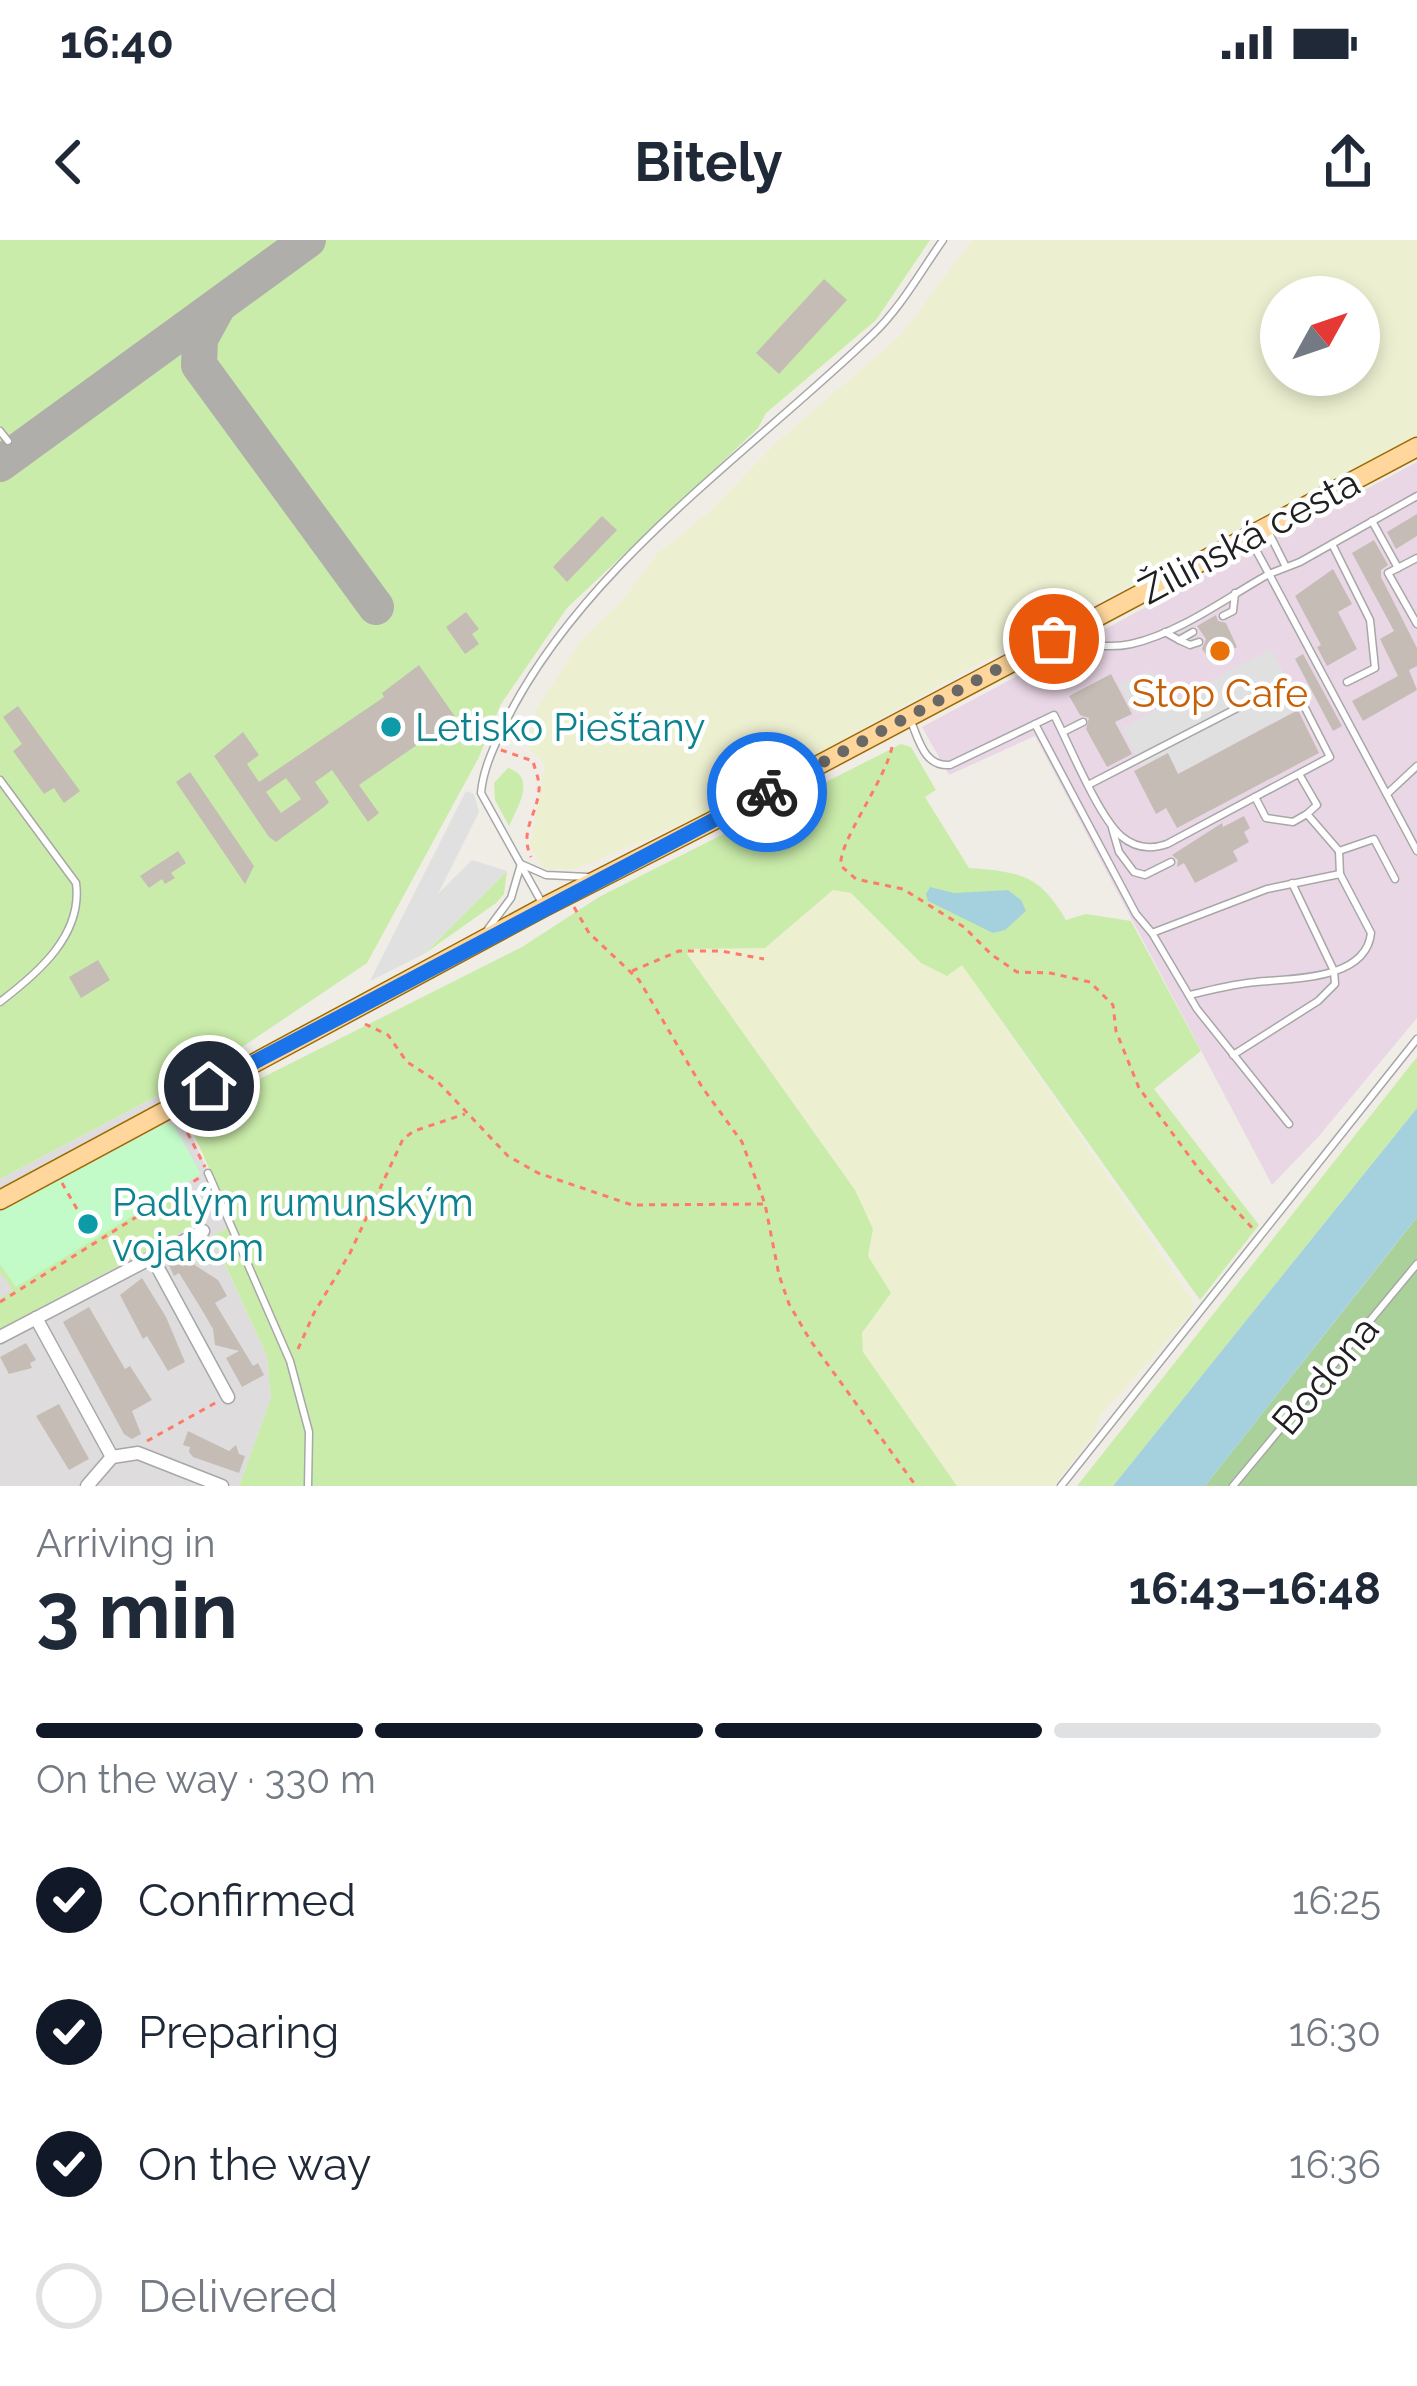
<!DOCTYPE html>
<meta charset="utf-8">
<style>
:root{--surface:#fff;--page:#f6f6f7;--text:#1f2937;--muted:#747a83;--line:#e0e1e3;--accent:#111827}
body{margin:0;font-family:Raleway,sans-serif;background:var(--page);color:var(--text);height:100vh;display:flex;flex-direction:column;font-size:45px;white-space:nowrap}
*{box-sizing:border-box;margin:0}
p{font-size:39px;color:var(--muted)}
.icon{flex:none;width:66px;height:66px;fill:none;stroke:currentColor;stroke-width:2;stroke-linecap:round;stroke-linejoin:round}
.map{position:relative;height:1246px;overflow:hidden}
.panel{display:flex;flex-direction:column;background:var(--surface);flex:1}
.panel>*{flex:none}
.needle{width:78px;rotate:50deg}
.tools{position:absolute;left:1260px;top:36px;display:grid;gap:24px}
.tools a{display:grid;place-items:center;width:120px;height:120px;border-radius:50%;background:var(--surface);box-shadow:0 6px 18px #0003;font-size:60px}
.pin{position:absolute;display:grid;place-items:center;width:102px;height:102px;color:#fff;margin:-51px;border:6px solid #fff;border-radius:50%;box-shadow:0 3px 12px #0007}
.courier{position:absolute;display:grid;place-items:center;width:120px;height:120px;margin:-60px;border:9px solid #1a73e8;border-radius:50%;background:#fff;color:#222;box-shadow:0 3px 15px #0007}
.summary em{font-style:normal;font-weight:700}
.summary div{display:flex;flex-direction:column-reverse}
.summary{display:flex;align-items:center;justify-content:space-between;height:204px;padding:0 36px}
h1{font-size:78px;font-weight:700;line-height:90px}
.bar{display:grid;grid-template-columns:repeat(4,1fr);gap:18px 12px;align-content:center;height:144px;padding:0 36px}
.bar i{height:15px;border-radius:9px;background:var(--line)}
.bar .selected{background:var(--accent)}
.bar p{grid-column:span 4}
ol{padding:0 36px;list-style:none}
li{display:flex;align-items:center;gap:36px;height:132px}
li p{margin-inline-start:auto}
li .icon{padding:12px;border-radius:50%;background:var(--accent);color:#fff;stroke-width:4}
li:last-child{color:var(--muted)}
li i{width:66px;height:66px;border:6px solid var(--line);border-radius:50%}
.status{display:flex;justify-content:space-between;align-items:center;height:84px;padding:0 60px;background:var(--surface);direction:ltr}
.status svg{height:33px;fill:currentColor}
header{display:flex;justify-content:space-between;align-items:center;height:156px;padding:0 36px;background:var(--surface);font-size:54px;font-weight:700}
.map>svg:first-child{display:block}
.residential{fill:#dedcdc}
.industrial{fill:#ead7e6}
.farmland{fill:#edf0d0;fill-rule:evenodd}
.grass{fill:#caecaa}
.forest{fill:#a9d199}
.park{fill:#c2fbc7}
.parking{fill:#e0e0e0}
.water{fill:#a5d1df}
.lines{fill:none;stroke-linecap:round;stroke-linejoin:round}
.taxiway{stroke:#afaeaa;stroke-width:36}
.building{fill:#c5bdb5;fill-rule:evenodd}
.service-casing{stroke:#a7a7a7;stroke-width:9}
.minor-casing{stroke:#a7a7a7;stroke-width:15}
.primary-casing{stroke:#9b6a00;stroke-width:21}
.path{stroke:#fe7a69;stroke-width:3;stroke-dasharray:6 6;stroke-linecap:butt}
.service{stroke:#fff;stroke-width:6}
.minor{stroke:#fff;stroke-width:12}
.primary{stroke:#ffd69c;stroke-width:18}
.done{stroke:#696865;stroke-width:12;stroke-dasharray:0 21.6}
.route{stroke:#1a73e8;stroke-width:15}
.food-dot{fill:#e8710a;stroke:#fff;stroke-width:4.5}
.culture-dot{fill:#0f9aa8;stroke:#fff;stroke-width:4.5}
.labels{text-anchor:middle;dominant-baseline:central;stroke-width:9;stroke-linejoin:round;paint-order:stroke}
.street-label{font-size:39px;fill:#202020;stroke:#fff}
.food-label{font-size:39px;fill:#c56008;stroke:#fff}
.culture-label{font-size:39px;fill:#0d838f;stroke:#fff;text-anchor:start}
</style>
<div class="status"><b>16:40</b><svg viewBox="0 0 49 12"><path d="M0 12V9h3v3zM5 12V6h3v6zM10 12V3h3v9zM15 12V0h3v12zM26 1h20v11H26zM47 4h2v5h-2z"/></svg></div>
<header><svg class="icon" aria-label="back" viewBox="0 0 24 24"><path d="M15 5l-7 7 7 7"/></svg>Bitely<svg class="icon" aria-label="share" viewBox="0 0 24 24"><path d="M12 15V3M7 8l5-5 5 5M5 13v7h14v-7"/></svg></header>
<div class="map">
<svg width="1417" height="1246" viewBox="0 0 1417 1246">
<rect width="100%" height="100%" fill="#f0ede6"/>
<polygon class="residential" points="169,850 234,985 212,997 267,1116 271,1158 239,1246 0,1246 0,939"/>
<polygon class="industrial" points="1417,222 1417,778 1319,896 1272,945 1035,496 949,535 922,487"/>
<g class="farmland">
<path d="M972 0H1417V196L974 426 724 566 574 630 543 628 530 606 545 525 528 507 536 470 582 399 621 362 658 313 709 272 777 202 901 95ZM1281 57H1359V135H1281Z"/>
<polygon points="833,650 851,653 921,723 962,724 1193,1061 1191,1073 1100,1176 1093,1195 1053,1246 957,1246 863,1112 862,1093 891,1054 868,1016 873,989 855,950 687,714 690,709 765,708"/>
</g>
<g class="grass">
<polygon points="0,0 930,0 876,80 766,173 758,188 567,368 501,464 478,519 367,723 214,826 0,939"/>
<path d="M901 504 911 507 936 550 925 557 969 628C1020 632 1039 634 1066 680L1086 674 1131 681 1201 811 1154 849 1259 985 1200 1060 962 725 947 736 921 723 851 653 833 650 765 708 690 709 687 714 855 950 873 989 868 1016 891 1053 862 1093 863 1112 957 1246H239L271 1158 267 1116 212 996 234 985 186 876 522 707 599 657Z"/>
<path d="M508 528C537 537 518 566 509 586L495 560 494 543Z"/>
<polygon points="507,631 504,654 496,663 424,714"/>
<polygon points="1417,817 1417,868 1113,1246 1077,1246"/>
<polygon points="186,943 206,979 0,1089 0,1059 13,1050 0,1032 0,1024 17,1046"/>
</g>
<polygon class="forest" points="1417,977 1417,1246 1205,1246 1392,1009"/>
<polygon class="park" points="166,883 174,886 201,934 16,1047 0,1024 0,972"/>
<g class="parking">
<polygon points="1271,409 1302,467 1179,533 1168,513 1141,527 1122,488"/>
<polygon points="1151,430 1168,460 1135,475 1119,445"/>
<polygon points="466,551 474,554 479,572 438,654 472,620 507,631 424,714 370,741"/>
</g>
<g class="water">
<polygon points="930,647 954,653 1008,650 1021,660 1026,671 1005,690 993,693 928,661 926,654"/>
<polygon points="1417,868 1417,977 1205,1246 1113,1246"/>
</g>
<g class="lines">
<g class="taxiway">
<polyline points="217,68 200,99 199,125 376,367"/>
<polyline points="0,224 308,0"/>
</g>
</g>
<g class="building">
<polygon points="824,39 847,60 779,134 756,113"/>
<polygon points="1417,274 1417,296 1396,309 1387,292"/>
<polygon points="602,276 617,290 567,342 553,327"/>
<polygon points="1374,300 1388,325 1381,330 1381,337 1417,408 1417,426 1409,430 1417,450 1363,481 1352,461 1398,436 1380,399 1394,391 1352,313"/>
<polygon points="1333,329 1352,364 1338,372 1357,409 1327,426 1317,407 1321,405 1295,356"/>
<polygon points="466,372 479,389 472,394 479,404 465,414 446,387"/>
<polygon points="1216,375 1218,381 1226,383 1237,407 1211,421 1202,409 1206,399 1197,386"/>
<polygon points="1303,414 1342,486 1333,491 1295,419"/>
<path d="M419 425 456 478 359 545 379 573 368 582 332 530 315 542 329 562 324 567 276 602 269 597 214 516 243 492 259 515 247 524 259 542 384 457 382 453ZM286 538 301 559 281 573 266 552Z"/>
<polygon points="1111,434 1132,474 1115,482 1132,514 1107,527 1086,489 1089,478 1080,475 1069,456"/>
<polygon points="18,466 80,551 64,563 54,548 44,554 13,511 22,504 3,477"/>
<polygon points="1298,470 1319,513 1177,588 1166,568 1156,574 1134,531 1168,513 1178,534"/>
<polygon points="190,532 254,626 245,644 176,542"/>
<polygon points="1244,576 1250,588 1244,592 1249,602 1233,611 1238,621 1195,643 1184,623 1177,627 1178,620 1172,615 1222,583 1223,587"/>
<polygon points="178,611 186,623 171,633 175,638 165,644 162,639 149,648 140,636"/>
<polygon points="98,720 110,740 81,758 69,737"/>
<polygon points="181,1016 186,1024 190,1022 218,1040 227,1056 215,1063 253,1126 258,1123 264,1135 242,1147 226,1118 239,1111 215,1105 213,1089 202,1070 179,1033 174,1036 168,1023"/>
<polygon points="142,1038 166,1077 185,1122 168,1131 147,1096 143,1099 120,1055"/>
<polygon points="89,1067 125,1129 130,1126 152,1160 132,1171 141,1194 132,1199 124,1194 63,1082"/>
<polygon points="26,1103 36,1120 30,1123 32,1128 9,1134 0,1117"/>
<polygon points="59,1164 89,1219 69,1230 36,1176"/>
<polygon points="188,1191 229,1211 236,1205 239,1214 245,1216 239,1233 193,1217 189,1212 190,1207 183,1205"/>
</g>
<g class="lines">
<defs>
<g id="service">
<polyline points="0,191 8,201"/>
<polyline points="1417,256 1300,322 1269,334 1417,611"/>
<polyline points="1372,281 1398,328"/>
<polyline points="1268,291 1285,325"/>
<polyline points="1332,304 1370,380 1375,428 1347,442"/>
<polyline points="1417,318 1388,333 1417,384"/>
<polyline points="1223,376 1233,371 1235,353"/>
<polyline points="1165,392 1179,400 1193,392"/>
<path d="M1064 400C1085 404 1109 409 1131 404 1180 393 1226 358 1269 334L1250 299"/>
<polyline points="1179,400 1190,405 1199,402"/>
<path d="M910 479C919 500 924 527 950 525L1054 475C1069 504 1098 576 1121 596 1135 608 1150 610 1167 604L1330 517 1305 468"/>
<polyline points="1035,484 1136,674 1152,693 1197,769 1289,884"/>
<polyline points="1063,492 1083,482"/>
<polyline points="1299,534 1317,565 1307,574 1339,611"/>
<path d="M0 540 76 643C83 695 38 733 0 762"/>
<polyline points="1090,544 1282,445"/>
<polyline points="1387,554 1417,526"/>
<polyline points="1255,557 1266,578 1293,582 1307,574"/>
<polyline points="1112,588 1119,612 1134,632 1145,635 1171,622"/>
<polyline points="1340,634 1339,611 1374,599 1395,639"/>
<path d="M542 663 481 553C483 529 494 507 504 485 580 328 749 213 872 95 900 69 921 31 943 0"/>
<polyline points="488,689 511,658 521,624 546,635 588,637"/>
<path d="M1152 693 1267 649 1340 634 1371 693C1366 741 1291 738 1256 742 1233 744 1211 750 1189 755"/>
<polyline points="1233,815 1318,761 1335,744 1334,731 1292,643"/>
<polyline points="208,933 290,1121 309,1192 308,1246"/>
<polyline points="1061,1246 1417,799"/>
<polyline points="1233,1246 1417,1024"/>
</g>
<g id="minor">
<polyline points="152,1017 228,1157"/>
<polyline points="36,1078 112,1217 138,1213 222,1246"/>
<polyline points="0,1097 203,991"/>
<polyline points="87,1246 112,1217"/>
</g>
<polyline id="primary" points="0,960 544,667 732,571 1417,207"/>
</defs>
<use href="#service" class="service-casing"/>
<use href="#minor" class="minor-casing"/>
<use href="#primary" class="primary-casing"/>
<g class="path">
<path d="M892 507C885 541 837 604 841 626L856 639 903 649 964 687 992 715 1017 732 1050 733 1090 742 1113 765 1116 791 1139 848 1201 932 1255 991"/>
<path d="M501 510 533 521C535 530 540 540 539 550 537 575 519 591 531 617"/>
<polyline points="574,667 589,693 639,740 702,847 742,902 765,964 779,1035 789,1064 810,1100 916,1246"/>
<polyline points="632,731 679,711 721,711 764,719"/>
<polyline points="365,784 388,795 407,822 438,842 508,916 538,933 632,965 764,964"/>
<polyline points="182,882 205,927"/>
<polyline points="62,943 85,983"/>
<polyline points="0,1062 199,938"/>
<polyline points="298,1109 314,1073 350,1013 403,899 414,891 465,874"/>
<polyline points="147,1201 217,1162"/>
</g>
<use href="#service" class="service"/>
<use href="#minor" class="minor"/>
<use href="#primary" class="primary"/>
</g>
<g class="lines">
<polyline class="done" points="767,552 1054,399"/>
<polyline class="route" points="209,846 767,552"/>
</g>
<circle class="food-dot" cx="1220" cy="411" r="12"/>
<g class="culture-dot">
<circle cx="391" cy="487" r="12"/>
<circle cx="88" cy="984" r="12"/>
</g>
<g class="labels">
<g class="street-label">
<text transform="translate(1249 296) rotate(-28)">Žilinská cesta</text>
<text transform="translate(1325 1135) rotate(-50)">Bodona</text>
</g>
<g class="food-label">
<text x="1220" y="453">Stop Cafe</text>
</g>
<g class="culture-label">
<text x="415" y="487">Letisko Piešťany</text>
<text x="112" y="962">Padlým rumunským<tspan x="112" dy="45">vojakom</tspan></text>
</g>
</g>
</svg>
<div class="tools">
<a><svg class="needle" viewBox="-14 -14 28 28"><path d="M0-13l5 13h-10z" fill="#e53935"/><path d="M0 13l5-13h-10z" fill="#747a83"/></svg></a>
</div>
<div class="pin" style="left:1054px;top:399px;background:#ea580c"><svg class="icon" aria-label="bag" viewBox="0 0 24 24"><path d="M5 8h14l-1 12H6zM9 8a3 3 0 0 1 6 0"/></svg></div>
<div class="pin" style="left:209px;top:846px;background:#1f2937"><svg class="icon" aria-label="home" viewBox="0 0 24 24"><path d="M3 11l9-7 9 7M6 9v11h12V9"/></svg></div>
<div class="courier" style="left:767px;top:552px"><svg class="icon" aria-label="bike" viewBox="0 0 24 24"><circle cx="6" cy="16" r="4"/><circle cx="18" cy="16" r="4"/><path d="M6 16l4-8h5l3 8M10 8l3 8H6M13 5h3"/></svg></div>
</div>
<section class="panel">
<div class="summary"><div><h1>3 min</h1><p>Arriving in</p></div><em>16:43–16:48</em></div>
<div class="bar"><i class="selected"></i><i class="selected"></i><i class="selected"></i><i></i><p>On the way · 330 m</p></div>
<ol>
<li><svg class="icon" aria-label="check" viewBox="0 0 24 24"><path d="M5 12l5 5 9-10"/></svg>Confirmed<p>16:25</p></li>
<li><svg class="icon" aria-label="check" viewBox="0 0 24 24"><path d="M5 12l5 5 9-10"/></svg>Preparing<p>16:30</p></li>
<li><svg class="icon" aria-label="check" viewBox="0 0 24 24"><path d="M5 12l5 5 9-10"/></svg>On the way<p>16:36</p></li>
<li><i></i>Delivered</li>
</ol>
</section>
